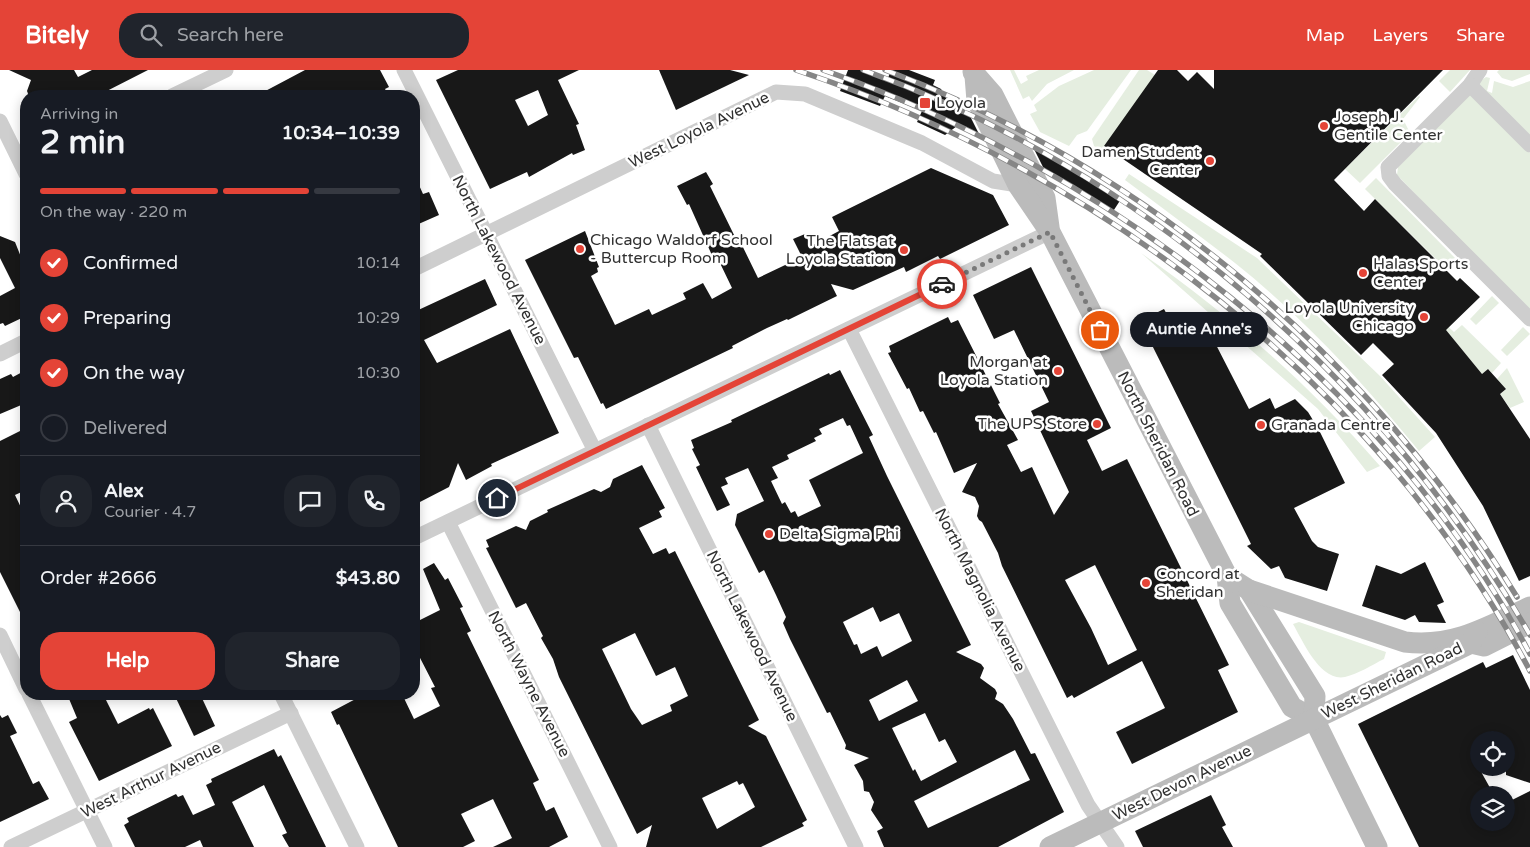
<!DOCTYPE html>
<meta charset="utf-8">
<style>
:root{--surface:#171b24;--page:#20242c;--text:#f1f3f6;--muted:#9ea1a6;--line:#363941;--accent:#e44437}
body{margin:0;font-family:"Varela Round",sans-serif;background:var(--page);color:var(--text);height:100vh;display:flex;flex-direction:column;font-size:19px;white-space:nowrap}
*{box-sizing:border-box;margin:0}
p{font-size:16px;color:var(--muted)}
.icon{flex:none;width:28px;height:28px;fill:none;stroke:currentColor;stroke-width:2;stroke-linecap:round;stroke-linejoin:round}
.map{position:relative;flex:1;overflow:hidden}
.side{position:absolute;left:20px;top:20px;width:400px;height:610px;display:flex;flex-direction:column;background:var(--surface);border-radius:20px;box-shadow:0 2px 12px #0003}
.side>*{flex:none}
.buttons{position:absolute;left:1470px;top:661px;display:grid;gap:10px}
.buttons a{display:grid;place-items:center;width:45px;height:45px;border-radius:50%;background:var(--surface);box-shadow:0 2px 12px #0003;font-size:25px}
.pin{position:absolute;display:grid;place-items:center;width:42px;height:42px;color:#fff;margin:-21px;border:2px solid #fff;border-radius:50%;box-shadow:0 1px 5px #0007}
.courier{position:absolute;display:grid;place-items:center;width:50px;height:50px;margin:-25px;border:4px solid #e44437;border-radius:50%;background:#fff;color:#222;box-shadow:0 1px 6px #0007}
.bubble{position:absolute;height:35px;border-radius:18px;background:var(--surface);box-shadow:0 2px 12px #0003;font-size:16px;font-weight:700;line-height:35px;text-align:center}
.headline em{font-style:normal;font-weight:700}
.headline div{display:flex;flex-direction:column-reverse}
.headline{display:flex;align-items:center;justify-content:space-between;height:85px;padding:0 20px}
h1{font-size:32px;font-weight:700;line-height:38px}
.bar{display:grid;grid-template-columns:repeat(4,1fr);gap:8px 5px;align-content:center;height:60px;padding:0 20px}
.bar i{height:6px;border-radius:4px;background:var(--line)}
.bar .on{background:var(--accent)}
.bar p{grid-column:span 4}
.line{display:flex;align-items:center;gap:12px;padding:0 20px;border-top:1px solid var(--line)}
.line div{flex:1}
.round{display:grid;place-items:center;flex:none;width:52px;height:52px;border-radius:20px;background:var(--page)}
ol{padding:0 20px;list-style:none}
li{display:flex;align-items:center;gap:15px;height:55px}
li p{margin-inline-start:auto}
li .icon{padding:5px;border-radius:50%;background:var(--accent);color:#fff;stroke-width:4}
li:last-child{color:var(--muted)}
li i{width:28px;height:28px;border:2px solid var(--line);border-radius:50%}
.button{display:flex;gap:10px;margin-top:auto;padding:10px 20px}
.button a{flex:1;height:58px;border-radius:20px;background:var(--accent);color:#fff;font-size:20px;font-weight:700;line-height:58px;text-align:center}
.button a+a{background:var(--page);color:var(--text)}
header{display:flex;align-items:center;gap:30px;box-sizing:border-box;height:70px;padding:0 25px;background:var(--accent);color:#fff}
header strong{font-size:24px}
nav{display:flex;gap:28px;margin-inline-start:auto;font-size:18px}
.search{width:350px;height:45px;background:var(--page);display:flex;align-items:center;gap:12px;box-sizing:border-box;padding:0 18px;border-radius:20px;color:var(--muted);font-size:19px}
.map>svg:first-child{display:block}
.green{fill:#e5eee0}
.building{fill:#181818;fill-rule:evenodd}
.lines{fill:none;stroke-linecap:round;stroke-linejoin:round}
.street{stroke:#cecece;stroke-width:15}
.secondary{stroke:#bbb;stroke-width:21}
.rail-casing{stroke:#868686;stroke-width:5.5}
.rail{stroke:#fff;stroke-width:4;stroke-dasharray:11;stroke-linecap:butt}
.done{stroke:#797979;stroke-width:5;stroke-dasharray:0 9}
.route{stroke:#e44437;stroke-width:6}
.poi-dot{fill:#e44437;stroke:#fff;stroke-width:2}
.labels{text-anchor:middle;dominant-baseline:central;stroke-width:5;stroke-linejoin:round;paint-order:stroke}
.poi-label{font-size:16px;fill:#313131;stroke:#fff;text-anchor:start}
.street-label{font-size:16px;fill:#313131;stroke:#fff}
</style>
<header>
<strong>Bitely</strong>
<div class="search"><svg class="icon" aria-label="search" viewBox="0 0 24 24"><circle cx="10" cy="10" r="6"/><path d="M15 15l6 6"/></svg>Search here</div>
<nav><a>Map</a><a>Layers</a><a>Share</a></nav>
</header>
<div class="map">
<svg width="1530" height="777" viewBox="0 0 1530 777">
<rect width="100%" height="100%" fill="#fff"/>
<g class="green">
<polygon points="1010,0 1014,0 1021,14 1028,10 1026,6 1039,0 1074,0 1047,14 1032,31 1029,26 1023,29"/>
<polygon points="1094,0 1131,0 1087,61 1077,65 1069,76 1040,62 1030,44 1037,41 1034,35 1059,16"/>
<polygon points="1139,0 1147,0 1155,5 1121,88 1115,90 1094,76 1092,69"/>
<polygon points="1450,0 1470,0 1450,22 1439,11"/>
<polygon points="1499,0 1530,0 1530,4 1512,11 1502,8 1497,2"/>
<polygon points="1486,7 1490,8 1487,21 1492,23 1494,11 1513,17 1530,11 1530,70 1478,19 1479,12"/>
<polygon points="1470,23 1530,83 1530,243 1397,105 1398,97"/>
<polygon points="1419,26 1420,27 1403,49 1410,63 1360,113 1345,99"/>
<path d="M1129 104 1257 188 1380 306 1435 367 1419 381C1364 313 1304 248 1235 193 1199 165 1162 138 1125 110Z"/>
<polygon points="1376,108 1455,188 1445,198 1365,119"/>
<path d="M1141 183C1230 245 1309 314 1380 396L1367 402 1318 339Z"/>
<polygon points="1492,226 1499,233 1476,255 1470,249"/>
<polygon points="1442,251 1454,262 1462,255 1501,293 1492,303 1488,299 1482,304 1440,253"/>
<polygon points="1523,257 1530,264 1507,286 1501,280"/>
<polygon points="1507,298 1524,332 1510,338 1500,324 1506,319 1497,309"/>
<path d="M1299 552 1386 582 1384 589C1372 595 1358 604 1345 607 1320 612 1303 571 1293 554Z"/>
</g>
<g class="building">
<polygon points="9,0 74,0 78,7 92,0 148,0 97,26 29,26 27,21 31,10"/>
<polygon points="305,0 380,0 389,17 385,19 389,26 256,26"/>
<path d="M458 0H579L558 10 579 54 576 55 585 80 573 85 572 83 529 107 527 102 490 119 436 10ZM538 20 548 45 528 56 515 30Z"/>
<polygon points="659,0 730,0 749,5 676,40"/>
<polygon points="848,0 867,0 888,8 891,0 909,0 935,10 933,15 941,19 950,35 969,44 981,68 957,56 945,65 917,52 922,41 885,26 880,36 840,21"/>
<polygon points="1158,0 1177,0 1188,11 1197,2 1214,19 1214,0 1443,0 1334,110 1364,141 1375,129 1457,211 1460,208 1480,227 1446,260 1482,304 1488,299 1506,319 1500,324 1530,369 1530,506 1519,511 1483,436 1436,363 1382,305 1394,294 1373,273 1361,285 1260,186 1262,184 1104,76"/>
<polygon points="1033,77 1121,129 1112,143 1046,103"/>
<polygon points="931,98 993,125 1009,155 940,189 938,186 906,202 904,197 853,220 831,214 837,226 788,250 787,249 767,258 732,276 733,278 606,339 603,333 601,334 578,287 574,288 525,190 585,161 599,197 597,198 598,202 591,206 615,255 649,239 652,245 686,229 683,223 703,213 712,229 732,218 719,191 715,192 689,134 687,135 677,116 706,102 713,114 710,116 736,169 738,167 758,208 802,187 793,169 805,164 811,176 839,161 832,147"/>
<polygon points="414,104 423,124 429,122 439,145 414,156"/>
<polygon points="0,166 15,172 21,187 26,185 26,246 5,256 3,253 0,254 0,226 15,218 0,188"/>
<path d="M1031 197 1111 358 1087 370 1102 401 1127 389 1229 595 1218 600 1238 642 1132 694 1116 662 1165 638 1142 591 1074 628 1072 625 1067 628 1002 496 998 483 982 452 979 450 977 446 979 436 975 427 962 422 977 393 954 403 936 362 934 363 923 341 920 342 909 318 907 319 888 283 891 282 889 276 948 247 951 253 958 250 1000 333 998 334 1018 370 1007 375 1021 402 1032 397 1054 445 1069 422 1031 341 1049 332 1014 260 994 269 973 225ZM1095 495 1137 580 1108 595 1091 558 1065 510Z"/>
<polygon points="485,209 497,235 424,270 437,293 510,259 559,363 491,394 492,396 466,410 458,393 449,417 418,433 414,425 414,242"/>
<polygon points="1164,239 1171,252 1183,246 1198,275 1212,267 1249,339 1270,328 1275,339 1295,329 1308,342 1319,360 1345,413 1294,438 1312,471 1318,477 1339,484 1327,521 1285,508 1279,496 1271,499 1247,476 1251,474 1140,251"/>
<polygon points="26,300 26,333 0,344 0,309 11,304 13,307"/>
<path d="M840 300 873 365 869 367 887 406 971 575 956 582 981 594 984 598 980 608 995 619 997 623 995 629 1003 634 1013 649 1031 684 1035 683 1064 742 998 777H884L877 761 883 758 871 740 874 732 869 722 864 721 863 711 854 695 869 688 845 679 846 675 830 642 827 643 790 569 783 553 786 547 776 525 764 500 759 503 735 455 737 444 764 431 748 398 725 408 728 414 721 417 730 435 717 441 696 397 700 395 692 379 694 378 691 370 732 352 731 350 829 303 830 305ZM843 348 847 356 850 355 863 383 809 410 821 436 798 447 795 441 791 443 785 432 782 434 771 411 778 408 772 397 789 389 787 385 816 371 814 368 822 364 819 359ZM873 537 880 552 899 543 912 571 882 587 877 576 861 584 857 574 854 575 843 552ZM907 610 918 631 879 651 869 630ZM925 643 939 672 945 669 957 692 921 711 915 699 913 701 892 658ZM1015 680 1030 710 928 758 914 731Z"/>
<polygon points="26,358 26,420 15,425 26,448 26,554 0,502 0,371"/>
<path d="M642 395 665 438 659 441 662 447 639 458 653 484 666 478 669 484 675 481 759 650 748 656 766 666 807 750 802 753 804 756 761 777H646L652 755 637 764 559 607 553 589 541 568 543 566 526 533 516 538 486 478 489 477 486 470 516 456 526 460 530 451 548 442 547 440 594 419 601 422 610 417 613 409ZM635 563 656 606 675 597 688 626 670 635 672 641 642 655 631 639 602 579ZM737 711 739 715 743 713 755 737 717 759 702 728Z"/>
<polygon points="1425,492 1444,532 1437,535 1446,553 1419,552 1415,545 1405,550 1362,536 1376,495 1401,504"/>
<polygon points="434,493 445,510 448,508 463,537 460,538 471,561 467,563 539,710 533,713 546,741 554,737 568,767 549,777 493,777 512,768 493,729 461,744 475,771 463,777 398,777 339,654 337,655 331,642 365,624 402,624 414,649 440,636 431,618 435,617 418,584 414,586 414,553 440,540 423,499"/>
<polygon points="1513,585 1530,620 1530,713 1506,705 1506,670 1479,670 1479,698 1494,725 1479,725 1479,752 1506,752 1506,733 1530,721 1530,777 1419,777 1358,654 1483,592 1486,598"/>
<polygon points="67,624 103,624 118,654 149,638 150,640 153,638 172,676 99,711 69,652 77,648"/>
<polygon points="174,624 200,624 215,656 194,666"/>
<polygon points="0,645 2,648 8,645 17,663 10,666 33,714 39,711 49,729 0,752"/>
<polygon points="274,679 278,687 281,685 326,777 289,777 282,765 287,763 264,715 232,732 254,777 203,777 200,770 185,777 135,777 124,755 129,752 127,748 176,724 178,727 183,725 193,745 215,735 206,715 212,712 211,709"/>
<polygon points="1211,725 1226,755 1222,757 1233,777 1143,777 1135,761"/>
</g>
<g class="lines">
<g class="street">
<polyline points="404,0 595,381"/>
<polyline points="1480,0 1470,15 1388,97 1389,106 1395,114 1530,249"/>
<polyline points="1470,15 1530,75"/>
<polyline points="172,26 226,0"/>
<polyline points="0,51 26,104"/>
<polyline points="414,199 776,22 805,24 922,73 993,111 1018,115"/>
<polyline points="849,259 1088,735 1117,777"/>
<polyline points="0,284 26,271"/>
<polyline points="648,355 856,777"/>
<polyline points="448,452 610,777"/>
<polyline points="414,468 1050,162"/>
<polyline points="0,565 26,619"/>
<polyline points="29,624 105,777"/>
<polyline points="281,624 357,777"/>
<polyline points="11,777 291,643"/>
</g>
<g class="secondary">
<polyline points="973,2 993,25 1045,128 1049,157"/>
<polyline points="975,6 977,31 1018,115 1050,162 1227,506 1230,533 1292,637 1314,649"/>
<polyline points="1227,506 1249,520 1315,626 1314,649 1377,777"/>
<path d="M1249 520 1405 572C1453 578 1488 557 1530 537"/>
<polyline points="1471,573 1484,576 1530,553"/>
<polyline points="1050,777 1471,573 1477,562"/>
</g>
<defs>
<g id="rail">
<path d="M796 0C1098 100 1381 317 1530 601"/>
<path d="M823 0C1111 100 1386 312 1530 584"/>
<path d="M863 0C1143 101 1382 308 1530 565"/>
<path d="M885 0C1147 98 1372 290 1517 527"/>
</g>
</defs>
<use href="#rail" class="rail-casing"/>
<use href="#rail" class="rail"/>
</g>
<g class="lines">
<polyline class="done" points="942,214 1050,162 1100,260"/>
<polyline class="route" points="497,428 942,214"/>
</g>
<g class="poi-dot">
<rect x="919" y="27" width="12" height="12" rx="2.5"/>
<circle cx="1324" cy="56" r="5"/>
<circle cx="1210" cy="91" r="5"/>
<circle cx="580" cy="179" r="5"/>
<circle cx="904" cy="180" r="5"/>
<circle cx="1363" cy="203" r="5"/>
<circle cx="1424" cy="247" r="5"/>
<circle cx="1058" cy="301" r="5"/>
<circle cx="1097" cy="354" r="5"/>
<circle cx="1261" cy="355" r="5"/>
<circle cx="769" cy="464" r="5"/>
<circle cx="1146" cy="513" r="5"/>
</g>
<g class="labels">
<g class="poi-label">
<text x="936" y="33">Loyola</text>
<text x="1334" y="47">Joseph J.<tspan x="1334" dy="18">Gentile Center</tspan></text>
<text x="1200" y="82" text-anchor="end">Damen Student<tspan x="1200" dy="18">Center</tspan></text>
<text x="590" y="170">Chicago Waldorf School<tspan x="590" dy="18">- Buttercup Room</tspan></text>
<text x="894" y="171" text-anchor="end">The Flats at<tspan x="894" dy="18">Loyola Station</tspan></text>
<text x="1373" y="194">Halas Sports<tspan x="1373" dy="18">Center</tspan></text>
<text x="1414" y="238" text-anchor="end">Loyola University<tspan x="1414" dy="18">Chicago</tspan></text>
<text x="1048" y="292" text-anchor="end">Morgan at<tspan x="1048" dy="18">Loyola Station</tspan></text>
<text x="1087" y="354" text-anchor="end">The UPS Store</text>
<text x="1271" y="355">Granada Centre</text>
<text x="779" y="464">Delta Sigma Phi</text>
<text x="1156" y="504">Concord at<tspan x="1156" dy="18">Sheridan</tspan></text>
</g>
<g class="street-label">
<text transform="translate(699 60) rotate(-26)">West Loyola Avenue</text>
<text transform="translate(499 190) rotate(63)">North Lakewood Avenue</text>
<text transform="translate(1158 374) rotate(63)">North Sheridan Road</text>
<text transform="translate(980 520) rotate(63)">North Magnolia Avenue</text>
<text transform="translate(752 566) rotate(64)">North Lakewood Avenue</text>
<text transform="translate(1392 611) rotate(-26)">West Sheridan Road</text>
<text transform="translate(529 614) rotate(63)">North Wayne Avenue</text>
<text transform="translate(151 710) rotate(-26)">West Arthur Avenue</text>
<text transform="translate(1182 713) rotate(-26)">West Devon Avenue</text>
</g>
</g>
</svg>
<div class="buttons">
<a><svg class="icon" aria-label="locate" viewBox="0 0 24 24"><circle cx="12" cy="12" r="6"/><path d="M12 2v4M12 18v4M2 12h4M18 12h4"/></svg></a>
<a><svg class="icon" aria-label="layers" viewBox="0 0 24 24"><path d="M12 4l9 5-9 5-9-5zM3 14l9 5 9-5"/></svg></a>
</div>
<div class="pin" style="left:1100px;top:260px;background:#ea580c"><svg class="icon" aria-label="bag" viewBox="0 0 24 24"><path d="M5 8h14l-1 12H6zM9 8a3 3 0 0 1 6 0"/></svg></div>
<div class="pin" style="left:497px;top:428px;background:#1f2937"><svg class="icon" aria-label="home" viewBox="0 0 24 24"><path d="M3 11l9-7 9 7M6 9v11h12V9"/></svg></div>
<div class="courier" style="left:942px;top:214px"><svg class="icon" aria-label="car" viewBox="0 0 24 24"><path d="M5 17H2v-5l4-1 3-4h7l3 4 3 1v5h-3M9 17h6M6 11h13"/><circle cx="7" cy="17" r="2"/><circle cx="17" cy="17" r="2"/></svg></div>
<div class="bubble" style="left:1130px;top:242px;width:138px">Auntie Anne's</div>
<section class="side">
<div class="headline"><div><h1>2 min</h1><p>Arriving in</p></div><em>10:34–10:39</em></div>
<div class="bar"><i class="on"></i><i class="on"></i><i class="on"></i><i></i><p>On the way · 220 m</p></div>
<ol>
<li><svg class="icon" aria-label="check" viewBox="0 0 24 24"><path d="M5 12l5 5 9-10"/></svg>Confirmed<p>10:14</p></li>
<li><svg class="icon" aria-label="check" viewBox="0 0 24 24"><path d="M5 12l5 5 9-10"/></svg>Preparing<p>10:29</p></li>
<li><svg class="icon" aria-label="check" viewBox="0 0 24 24"><path d="M5 12l5 5 9-10"/></svg>On the way<p>10:30</p></li>
<li><i></i>Delivered</li>
</ol>
<div class="line" style="height:90px"><a class="round"><svg class="icon" aria-label="person" viewBox="0 0 24 24"><circle cx="12" cy="8" r="4"/><path d="M4 21q1-7 8-7t8 7"/></svg></a><div><b>Alex</b><p>Courier · 4.7</p></div><a class="round"><svg class="icon" aria-label="chat" viewBox="0 0 24 24"><path d="M4 5h16v11H9l-5 4z"/></svg></a><a class="round"><svg class="icon" aria-label="phone" viewBox="0 0 24 24"><path d="M5 4h4l2 5-3 2q2 4 5 5l2-3 5 2v4C11 20 4 13 5 4z"/></svg></a></div>
<div class="line" style="height:65px"><div>Order #2666</div><b>$43.80</b></div>
<div class="button"><a>Help</a><a>Share</a></div>
</section>
</div>
